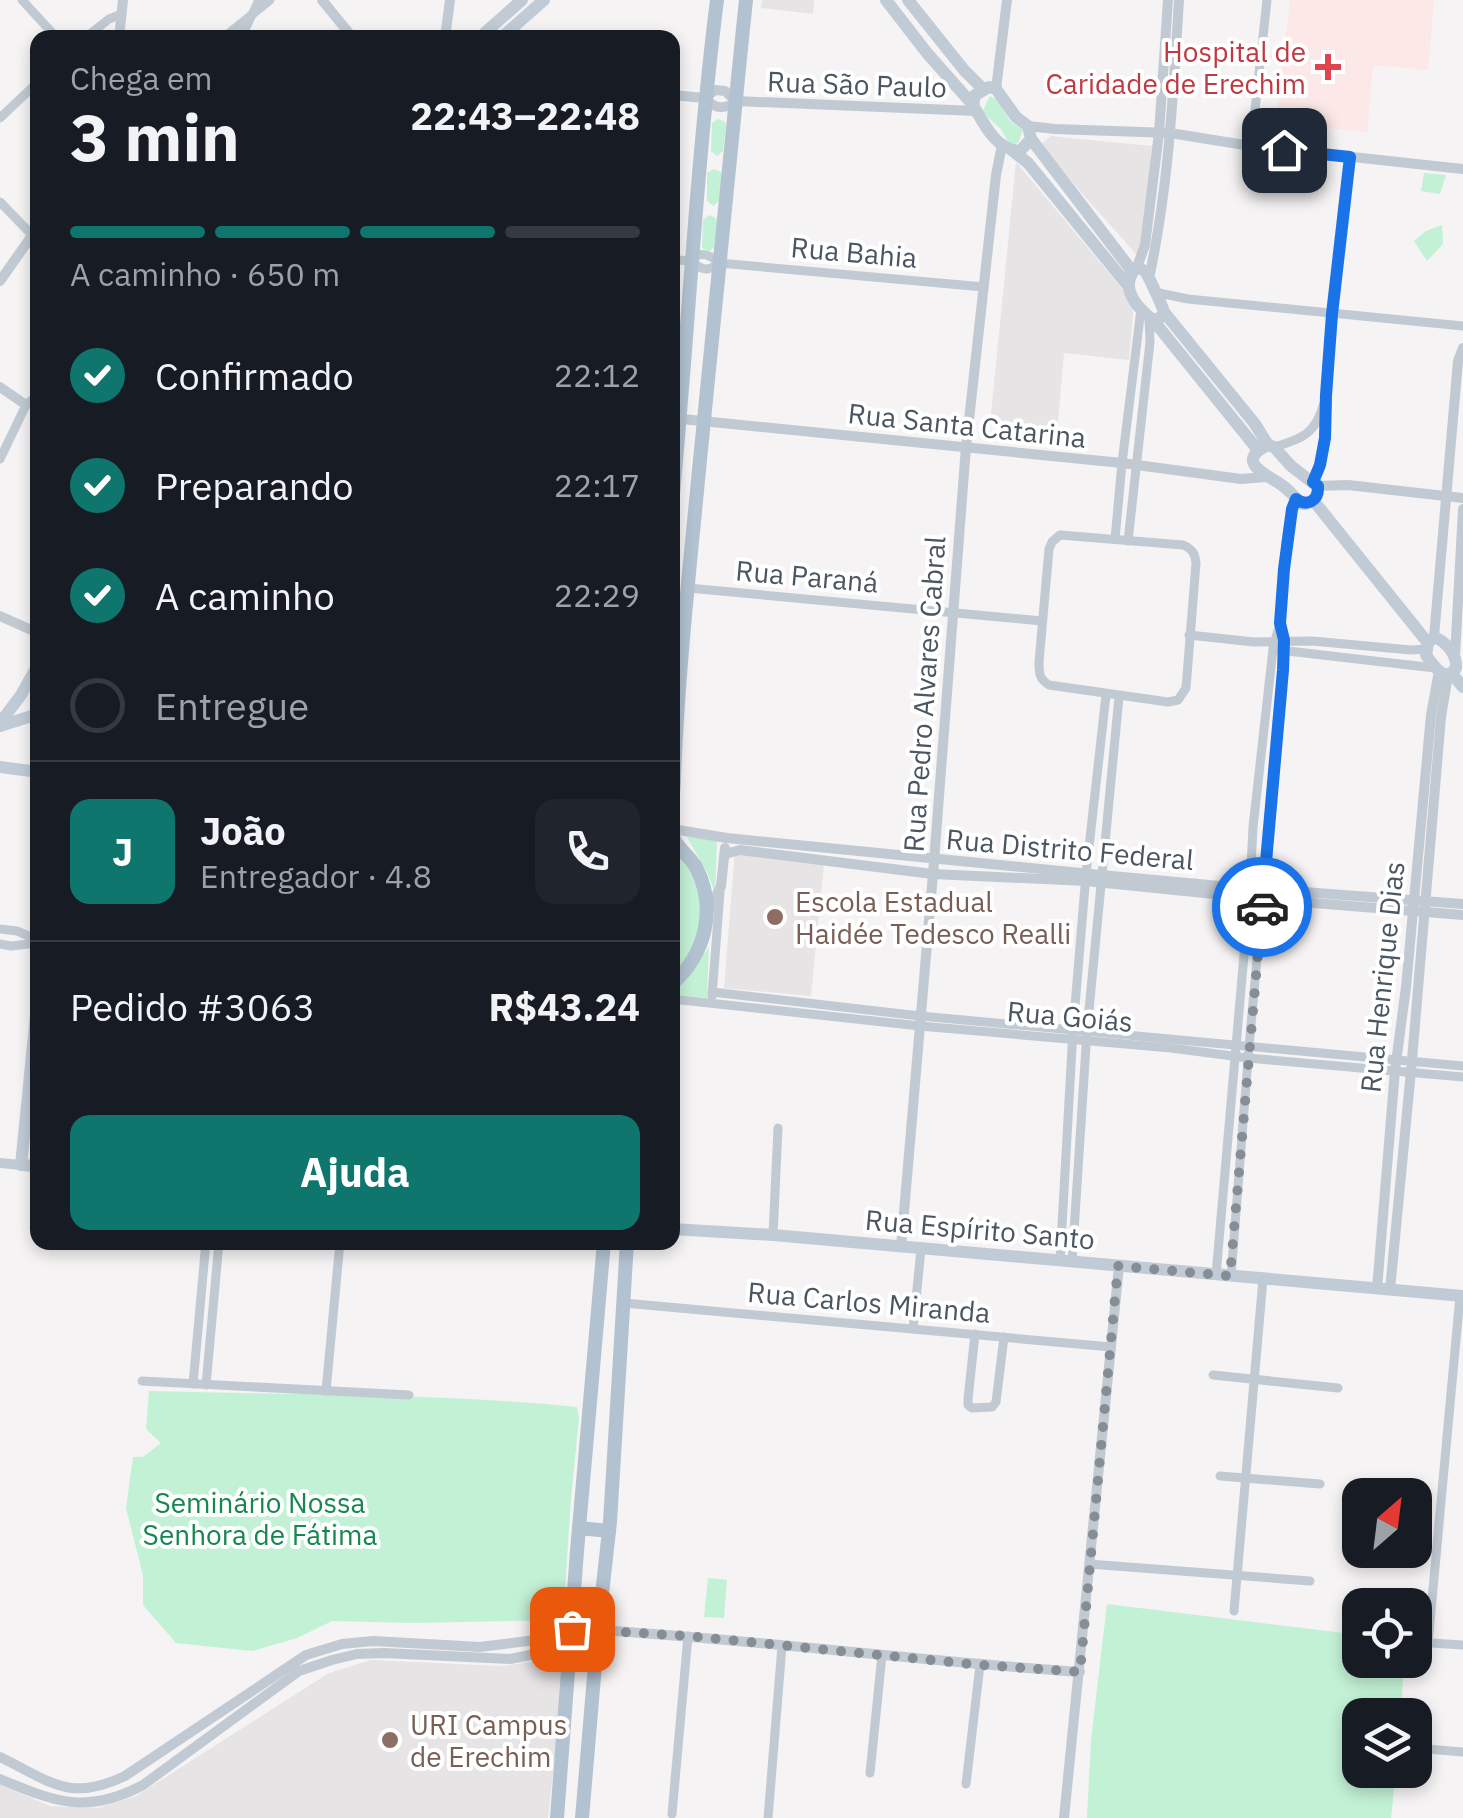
<!DOCTYPE html>
<html lang="pt">
<meta charset="utf-8">
<style>
:root{--surface:#171b24;--page:#20242c;--text:#f1f3f6;--muted:#9ea1a6;--line:#363941;--accent:#0f766e}
body{margin:0;font-family:"IBM Plex Sans",sans-serif;background:var(--page);color:var(--text);height:100vh;display:flex;flex-direction:column;font-size:38px;white-space:nowrap}
*{box-sizing:border-box;margin:0}
p{font-size:32px;color:var(--muted)}
.icon{flex:none;width:55px;height:55px;fill:none;stroke:currentColor;stroke-width:2;stroke-linecap:round;stroke-linejoin:round}
.map{position:relative;flex:1;overflow:hidden}
.drawer{position:absolute;left:30px;top:30px;width:650px;height:1220px;display:flex;flex-direction:column;background:var(--surface);border-radius:20px;box-shadow:0 5px 15px #0003}
.drawer>*{flex:none}
.needle{width:65px;rotate:28deg}
.tools{position:absolute;left:1342px;top:1478px;display:grid;gap:20px}
.tools a{display:grid;place-items:center;width:90px;height:90px;border-radius:20px;background:var(--surface);box-shadow:0 5px 15px #0003;font-size:50px}
.pin{position:absolute;display:grid;place-items:center;width:85px;height:85px;color:#fff;margin:-42px;border-radius:20px;box-shadow:0 5px 15px #0006}
.courier{position:absolute;display:grid;place-items:center;width:100px;height:100px;margin:-50px;border:8px solid #1a73e8;border-radius:50%;background:#fff;color:#222;box-shadow:0 2px 12px #0007}
.summary em{font-style:normal;font-weight:800}
.summary div{display:flex;flex-direction:column-reverse}
.summary{display:flex;align-items:center;justify-content:space-between;height:170px;padding:0 40px}
h1{font-size:65px;font-weight:800;line-height:75px}
.bar{display:grid;grid-template-columns:repeat(4,1fr);gap:15px 10px;align-content:center;height:120px;padding:0 40px}
.bar i{height:12px;border-radius:8px;background:var(--line)}
.bar .current{background:var(--accent)}
.bar p{grid-column:span 4}
.line{display:flex;align-items:center;gap:25px;padding:0 40px;border-top:2px solid var(--line)}
.line div{flex:1}
.round{display:grid;place-items:center;flex:none;width:105px;height:105px;border-radius:20px;background:var(--page)}
ol{padding:0 40px;list-style:none}
li{display:flex;align-items:center;gap:30px;height:110px}
li p{margin-inline-start:auto}
li .icon{padding:10px;border-radius:50%;background:var(--accent);color:#fff;stroke-width:4}
li:last-child{color:var(--muted)}
li i{width:55px;height:55px;border:5px solid var(--line);border-radius:50%}
.cta{display:flex;gap:20px;margin-top:auto;padding:20px 40px}
.cta a{flex:1;height:115px;border-radius:20px;background:var(--accent);color:#fff;font-size:40px;font-weight:800;line-height:115px;text-align:center}
.map>svg:first-child{display:block}
.education{fill:#e6e4e5}
.medical{fill:#fce8e6}
.green{fill:#c3f1d5}
.lines{fill:none;stroke-linecap:round;stroke-linejoin:round}
.minor{stroke:#c1cad2;stroke-width:9}
.tertiary{stroke:#c1cad2;stroke-width:10}
.secondary{stroke:#c1cbd6;stroke-width:12}
.primary{stroke:#b3c2d1;stroke-width:14}
.done{stroke:#868d94;stroke-width:10;stroke-dasharray:0 18}
.route{stroke:#1a73e8;stroke-width:12}
.health-dot{fill:#e0444e;stroke:#fff;stroke-width:4}
.education-dot{fill:#8d6e63;stroke:#fff;stroke-width:4}
.labels{text-anchor:middle;dominant-baseline:central;stroke-width:8;stroke-linejoin:round;paint-order:stroke}
.health-label{font-size:28px;fill:#be3a42;stroke:#fff;text-anchor:end}
.street-label{font-size:28px;fill:#4a5661;stroke:#fff}
.education-label{font-size:28px;fill:#785e54;stroke:#fff;text-anchor:start}
.park-label{font-size:28px;fill:#17864f;stroke:#fff}
</style>
<div class="map">
<svg width="1463" height="1818" viewBox="0 0 1463 1818">
<rect width="100%" height="100%" fill="#f5f3f3"/>
<g class="education">
<polygon points="762,0 814,0 813,14 761,8"/>
<polygon points="1051,136 1152,146 1143,251 1139,254 1136,254 1047,154 1042,143"/>
<polygon points="1016,162 1134,303 1129,360 1064,353 1057,432 990,424"/>
<polygon points="735,850 824,863 811,996 724,988"/>
<polygon points="556,1659 565,1668 548,1818 0,1818 0,1785 50,1806 98,1808 136,1796 329,1673 371,1660 500,1666"/>
</g>
<polygon class="medical" points="1290,0 1434,0 1428,70 1373,65 1367,132 1276,122"/>
<g class="green">
<polygon points="990,96 999,101 1010,121 1023,130 1019,141 1012,149 1001,129 982,112"/>
<polygon points="718,119 725,122 726,126 723,151 717,156 711,151 712,123"/>
<polygon points="714,169 721,172 722,176 719,201 713,206 707,201 707,173"/>
<polygon points="1424,173 1446,175 1440,194 1421,191"/>
<polygon points="709,215 716,218 717,222 714,247 709,252 702,248 703,220"/>
<polygon points="1442,225 1443,244 1427,261 1414,241 1426,231"/>
<polygon points="687,837 717,840 715,893 707,872"/>
<polygon points="672,848 692,868 702,901 696,946 677,971 672,974"/>
<polygon points="709,947 707,998 673,994 673,988 695,967"/>
<path d="M149 1391C290 1395 437 1393 577 1407L579 1418 571 1499 563 1620 411 1623 332 1621 297 1638 252 1651 176 1643 143 1605V1575L126 1508 133 1457H143L161 1443 146 1429Z"/>
<polygon points="708,1578 727,1580 724,1618 704,1617"/>
<polygon points="1107,1604 1360,1635 1360,1660 1405,1660 1400,1715 1360,1715 1360,1770 1396,1770 1391,1818 1087,1818 1091,1740"/>
</g>
<g class="lines">
<g class="minor">
<polyline points="22,0 57,38"/>
<polyline points="85,38 109,19 122,14"/>
<polyline points="223,38 270,0"/>
<polyline points="241,38 259,0"/>
<polyline points="0,118 38,82"/>
<polyline points="1251,146 1267,0"/>
<polyline points="0,202 32,235"/>
<path d="M692 259C700 250 712 256 719 263L984 287"/>
<path d="M672 260C677 260 682 260 687 261 702 266 703 275 719 263"/>
<polyline points="1154,292 1188,299 1463,326"/>
<path d="M1274 447C1303 439 1316 433 1324 403"/>
<polyline points="0,459 26,405"/>
<path d="M1313 482C1331 438 1326 390 1330 343 1334 281 1343 219 1350 157"/>
<path d="M1060 535 1183 545C1192 549 1195 553 1196 563L1186 688 1178 700 1168 702 1049 685C1039 679 1039 673 1039 662L1049 549 1052 542Z"/>
<polyline points="1115,539 1122,463 1141,309"/>
<polyline points="1128,541 1150,342 1149,317"/>
<polyline points="688,588 1042,621"/>
<polyline points="1189,635 1254,642 1312,641 1411,650 1426,649"/>
<polyline points="1279,650 1435,668"/>
<polyline points="0,929 17,931 38,940"/>
<polyline points="0,944 11,946 38,943"/>
<polyline points="712,992 920,1016 1463,1066"/>
<polyline points="712,996 720,892"/>
<polyline points="672,999 920,1026 1171,1048 1248,1058 1463,1077"/>
<polyline points="773,1235 778,1128"/>
<polyline points="1060,1261 1073,1030 1086,874 1106,695"/>
<polyline points="1072,1262 1087,1031 1119,697"/>
<path d="M1216 1275 1250 886 1253 827 1273 649C1275 639 1279 629 1281 618 1286 579 1281 536 1296 499"/>
<polyline points="1231,1276 1249,1047 1283,670 1284,641 1281,627"/>
<polyline points="624,1303 1111,1347"/>
<polyline points="913,1329 921,1249"/>
<polyline points="975,1334 968,1399 968,1405 972,1408 992,1407 996,1402 1004,1337"/>
<polyline points="1213,1375 1338,1388"/>
<polyline points="142,1381 409,1395"/>
<polyline points="193,1384 206,1242"/>
<polyline points="206,1385 219,1242"/>
<polyline points="326,1391 340,1242"/>
<polyline points="1220,1476 1320,1484"/>
<polyline points="1089,1564 1310,1581"/>
<polyline points="1234,1611 1263,1279"/>
<polyline points="1415,1642 1463,1645"/>
<polyline points="1428,1643 1460,1296"/>
<polyline points="1415,1748 1463,1752"/>
<polyline points="870,1773 882,1655"/>
<polyline points="966,1784 980,1665"/>
<polyline points="672,1814 688,1636"/>
<polyline points="768,1818 782,1646"/>
</g>
<g class="tertiary">
<polyline points="322,0 353,38"/>
<polyline points="119,38 123,0"/>
<polyline points="445,38 450,0"/>
<polyline points="996,89 1007,0"/>
<polyline points="672,95 705,98"/>
<polyline points="706,97 715,90 725,91 736,101"/>
<path d="M706 99C715 109 725 110 736 101L976 111"/>
<polyline points="1028,126 1055,129 1170,133 1251,146 1463,169"/>
<polyline points="1137,267 1145,245 1159,133 1168,0"/>
<path d="M1149 278C1169 187 1173 93 1179 0"/>
<polyline points="0,281 38,227"/>
<polyline points="0,387 26,405 38,396"/>
<polyline points="672,418 1122,463 1241,479 1266,477"/>
<polyline points="1317,486 1348,485 1463,498"/>
<polyline points="0,616 38,633"/>
<polyline points="1434,637 1458,361 1463,348"/>
<polyline points="1455,656 1463,509"/>
<polyline points="672,829 727,838 1101,875 1220,886 1264,886 1290,891 1463,904"/>
<polyline points="725,854 740,850 933,874 1086,881 1263,899 1463,915"/>
<polyline points="708,913 721,886 725,848"/>
<polyline points="0,1163 21,1165"/>
<polyline points="901,1247 933,874 966,447 996,175 1002,145"/>
<polyline points="1377,1289 1395,1070 1406,987 1431,715 1439,671"/>
<polyline points="1390,1290 1412,1060 1441,717 1448,675"/>
<path d="M598 1630C759 1640 919 1661 1080 1672"/>
<path d="M0 1757C50 1781 69 1803 125 1776L306 1655 342 1644 373 1641 480 1647 535 1640 572 1629"/>
<path d="M0 1779C55 1802 87 1815 143 1785L299 1671 332 1660 357 1654 384 1653 510 1659 545 1652 559 1655 570 1662"/>
<polyline points="1064,1818 1119,1266"/>
</g>
<g class="secondary">
<polyline points="886,0 927,53 973,105"/>
<polyline points="908,0 964,70 983,89"/>
<polyline points="479,38 522,0"/>
<polyline points="501,38 544,0"/>
<path d="M989 87 996 89 1016 117 1028 126 1031 139 1020 151C996 150 984 124 973 105L975 95Z"/>
<polyline points="1031,139 1132,271"/>
<polyline points="1013,151 1028,163 1129,287"/>
<path d="M1137 267 1145 271C1150 279 1161 303 1164 312L1160 318 1153 320C1136 307 1118 286 1137 267Z"/>
<polyline points="1164,312 1255,424 1268,445"/>
<polyline points="1153,320 1258,450"/>
<path d="M1268 445 1274 447 1291 466 1317 486C1319 497 1313 503 1303 504 1295 498 1290 491 1283 486 1270 476 1232 462 1268 445Z"/>
<polyline points="1313,500 1428,643"/>
<path d="M1434 637C1447 642 1457 655 1456 668 1445 684 1433 665 1426 655L1428 643Z"/>
<polyline points="1452,674 1463,687"/>
<polyline points="0,723 21,695 38,665"/>
<polyline points="0,726 38,714"/>
<polyline points="0,767 38,772"/>
<polyline points="38,995 21,1165 38,1166"/>
<polyline points="672,1229 773,1235 1463,1296"/>
</g>
<g class="primary">
<path d="M672 505C688 336 696 168 717 0"/>
<path d="M672 984C706 954 717 908 696 867 690 857 677 848 673 837 669 824 674 792 674 777 678 671 690 565 700 460 715 306 730 153 746 0"/>
<polyline points="579,1528 609,1531"/>
<polyline points="557,1818 577,1551 604,1242"/>
<polyline points="582,1818 598,1630 610,1522 627,1242"/>
</g>
</g>
<g class="lines">
<polyline class="done" points="572,1629 688,1636 980,1665 1080,1672 1118,1266 1230,1276 1262,907"/>
<path class="route" d="M1262 907 1283 670 1284 640 1280 623 1284 569 1292 509 1296 499C1307 507 1319 501 1318 486L1313 482 1320 465 1325 438 1326 395 1332 314 1350 157 1284 150"/>
</g>
<path class="health-dot" d="M1323 52h10v10h10v10h-10v10h-10v-10h-10v-10h10z"/>
<g class="education-dot">
<circle cx="775" cy="917" r="10"/>
<circle cx="390" cy="1740" r="10"/>
</g>
<g class="labels">
<g class="health-label">
<text x="1306" y="51">Hospital de<tspan x="1306" dy="32">Caridade de Erechim</tspan></text>
</g>
<g class="street-label">
<text transform="translate(857 84) rotate(2)">Rua São Paulo</text>
<text transform="translate(854 252) rotate(5)">Rua Bahia</text>
<text transform="translate(967 425) rotate(6)">Rua Santa Catarina</text>
<text transform="translate(807 576) rotate(5)">Rua Paraná</text>
<text transform="translate(924 694) rotate(-86)">Rua Pedro Alvares Cabral</text>
<text transform="translate(1070 849) rotate(5)">Rua Distrito Federal</text>
<text transform="translate(1382 977) rotate(-84)">Rua Henrique Dias</text>
<text transform="translate(1070 1016) rotate(5)">Rua Goiás</text>
<text transform="translate(980 1229) rotate(5)">Rua Espírito Santo</text>
<text transform="translate(869 1302) rotate(5)">Rua Carlos Miranda</text>
</g>
<g class="education-label">
<text x="795" y="901">Escola Estadual<tspan x="795" dy="32">Haidée Tedesco Realli</tspan></text>
<text x="410" y="1724">URI Campus<tspan x="410" dy="32">de Erechim</tspan></text>
</g>
<g class="park-label">
<text x="260" y="1502">Seminário Nossa<tspan x="260" dy="32">Senhora de Fátima</tspan></text>
</g>
</g>
</svg>
<div class="tools">
<a><svg class="needle" viewBox="-14 -14 28 28"><path d="M0-13l5 13h-10z" fill="#e53935"/><path d="M0 13l5-13h-10z" fill="#9ea1a6"/></svg></a>
<a><svg class="icon" aria-label="locate" viewBox="0 0 24 24"><circle cx="12" cy="12" r="6"/><path d="M12 2v4M12 18v4M2 12h4M18 12h4"/></svg></a>
<a><svg class="icon" aria-label="layers" viewBox="0 0 24 24"><path d="M12 4l9 5-9 5-9-5zM3 14l9 5 9-5"/></svg></a>
</div>
<div class="pin" style="left:572px;top:1629px;background:#ea580c"><svg class="icon" aria-label="bag" viewBox="0 0 24 24"><path d="M5 8h14l-1 12H6zM9 8a3 3 0 0 1 6 0"/></svg></div>
<div class="pin" style="left:1284px;top:150px;background:#1f2937"><svg class="icon" aria-label="home" viewBox="0 0 24 24"><path d="M3 11l9-7 9 7M6 9v11h12V9"/></svg></div>
<div class="courier" style="left:1262px;top:907px"><svg class="icon" aria-label="car" viewBox="0 0 24 24"><path d="M5 17H2v-5l4-1 3-4h7l3 4 3 1v5h-3M9 17h6M6 11h13"/><circle cx="7" cy="17" r="2"/><circle cx="17" cy="17" r="2"/></svg></div>
<section class="drawer">
<div class="summary"><div><h1>3 min</h1><p>Chega em</p></div><em>22:43–22:48</em></div>
<div class="bar"><i class="current"></i><i class="current"></i><i class="current"></i><i></i><p>A caminho · 650 m</p></div>
<ol>
<li><svg class="icon" aria-label="check" viewBox="0 0 24 24"><path d="M5 12l5 5 9-10"/></svg>Confirmado<p>22:12</p></li>
<li><svg class="icon" aria-label="check" viewBox="0 0 24 24"><path d="M5 12l5 5 9-10"/></svg>Preparando<p>22:17</p></li>
<li><svg class="icon" aria-label="check" viewBox="0 0 24 24"><path d="M5 12l5 5 9-10"/></svg>A caminho<p>22:29</p></li>
<li><i></i>Entregue</li>
</ol>
<div class="line" style="height:180px"><b class="round" style="background:var(--accent);color:#fff">J</b><div><b>João</b><p>Entregador · 4.8</p></div><a class="round"><svg class="icon" aria-label="phone" viewBox="0 0 24 24"><path d="M5 4h4l2 5-3 2q2 4 5 5l2-3 5 2v4C11 20 4 13 5 4z"/></svg></a></div>
<div class="line" style="height:130px"><div>Pedido #3063</div><b>R$43.24</b></div>
<div class="cta"><a>Ajuda</a></div>
</section>
</div>
